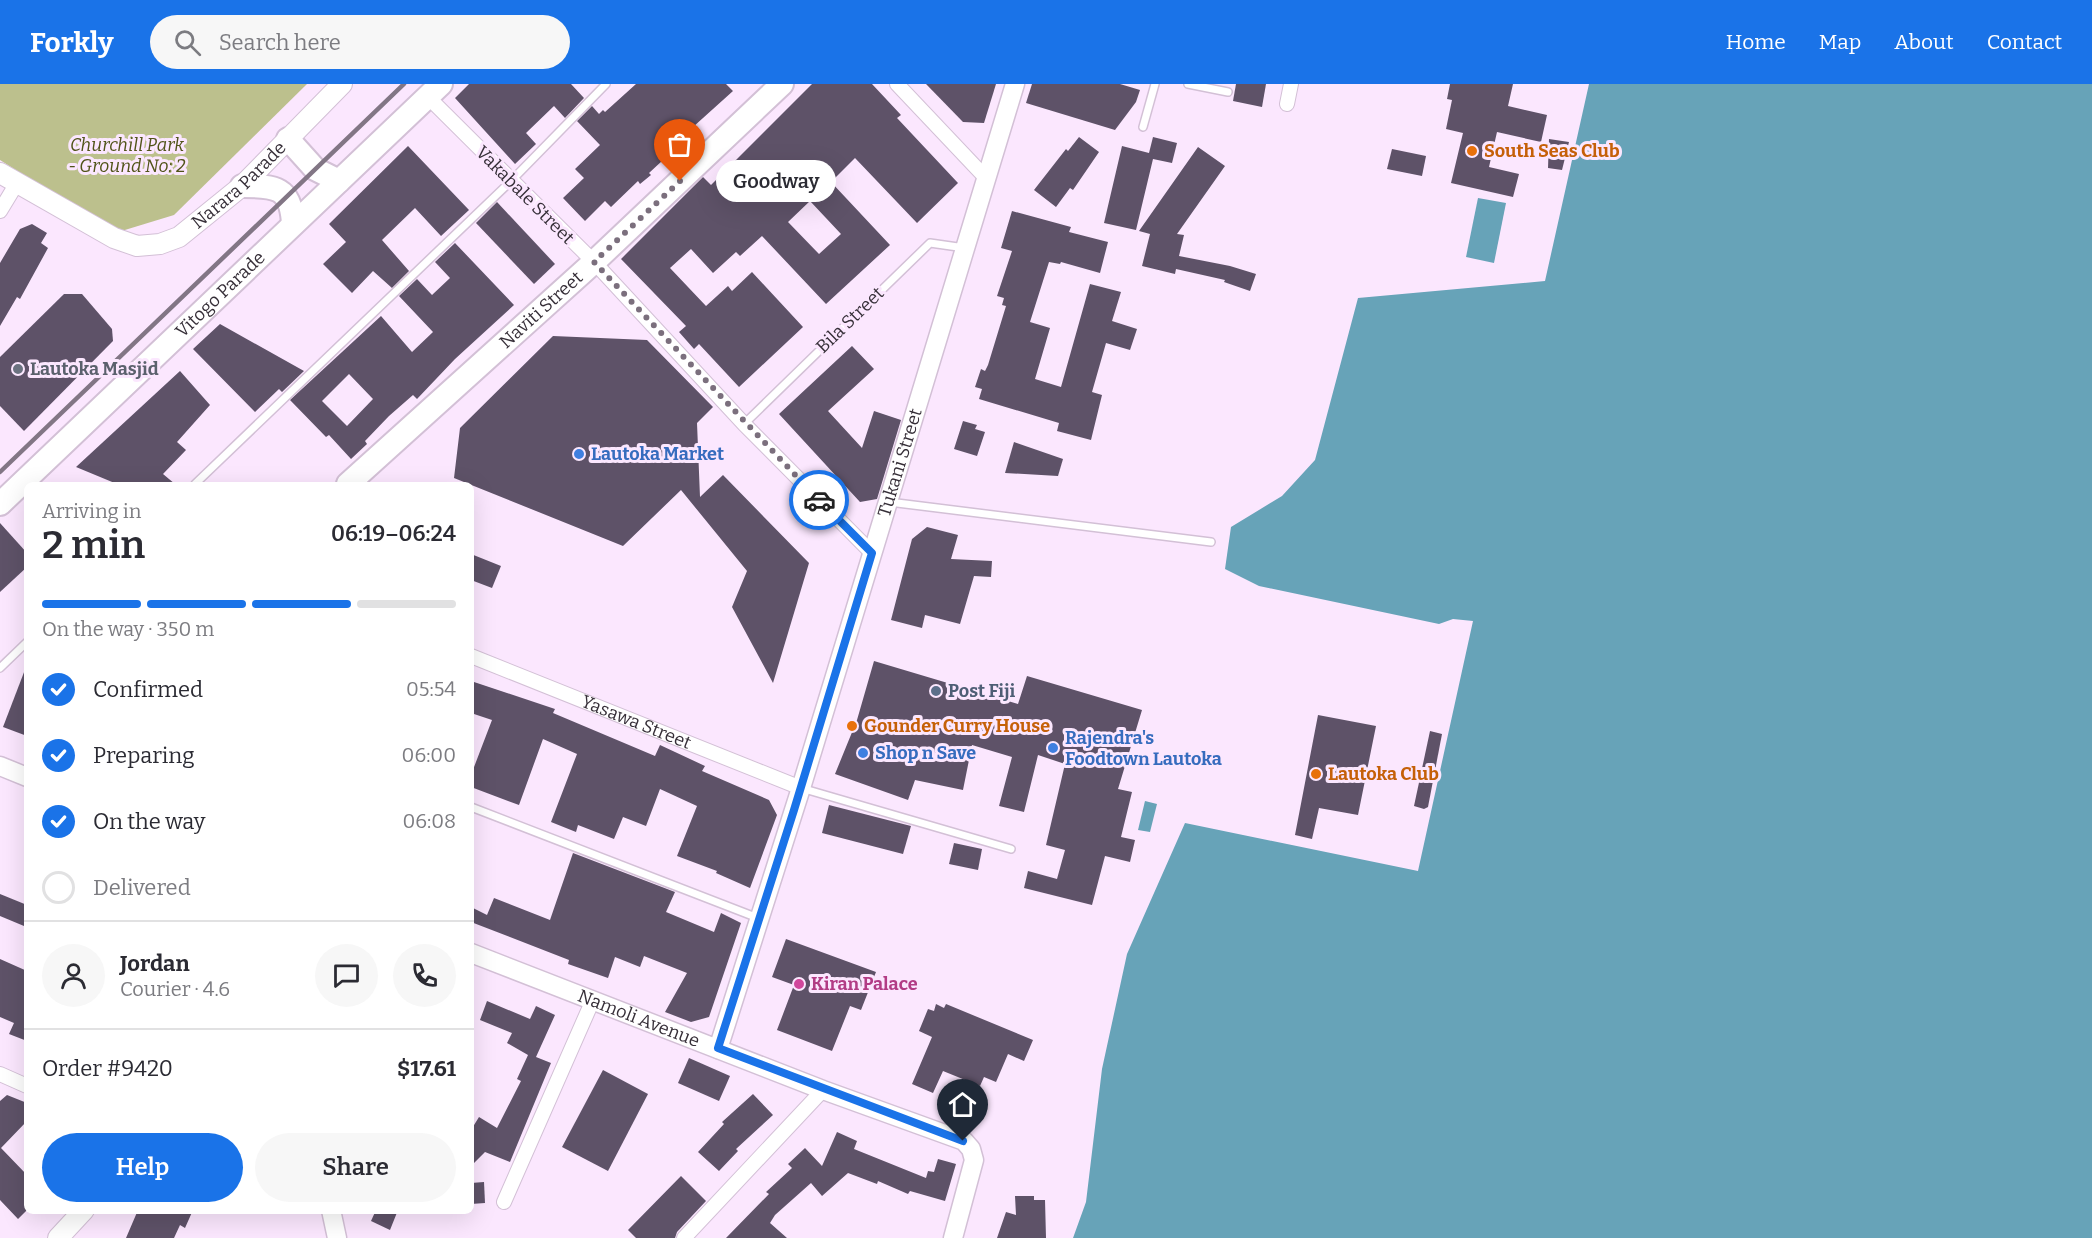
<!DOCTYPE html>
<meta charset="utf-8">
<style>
:root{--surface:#fff;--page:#f7f7f7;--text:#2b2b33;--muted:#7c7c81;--line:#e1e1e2;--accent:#1a73e8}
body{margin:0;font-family:Bitter,serif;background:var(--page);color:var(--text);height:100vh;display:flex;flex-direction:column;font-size:22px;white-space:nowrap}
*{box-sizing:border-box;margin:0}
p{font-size:20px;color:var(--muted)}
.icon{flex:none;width:33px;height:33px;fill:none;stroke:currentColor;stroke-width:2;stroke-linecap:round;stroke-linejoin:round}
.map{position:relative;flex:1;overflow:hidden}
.sheet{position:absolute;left:24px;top:398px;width:450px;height:732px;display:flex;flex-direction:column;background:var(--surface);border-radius:9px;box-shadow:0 6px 24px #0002}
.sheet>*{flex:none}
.pin{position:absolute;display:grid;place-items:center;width:51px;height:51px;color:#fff;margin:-62px -26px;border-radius:50% 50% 50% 0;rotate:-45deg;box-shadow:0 0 6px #0007}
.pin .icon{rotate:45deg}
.courier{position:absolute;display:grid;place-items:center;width:60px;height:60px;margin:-30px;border:4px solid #1a73e8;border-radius:50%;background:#fff;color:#222;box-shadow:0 2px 8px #0007}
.bubble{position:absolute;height:42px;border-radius:21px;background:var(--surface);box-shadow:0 6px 24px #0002;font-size:20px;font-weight:600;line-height:42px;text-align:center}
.overview em{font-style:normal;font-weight:600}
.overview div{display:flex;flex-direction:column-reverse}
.overview{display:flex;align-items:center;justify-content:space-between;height:102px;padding:0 18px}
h1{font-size:39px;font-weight:600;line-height:45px}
.bar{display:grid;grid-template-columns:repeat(4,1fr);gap:9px 6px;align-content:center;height:72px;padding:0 18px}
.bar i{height:8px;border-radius:4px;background:var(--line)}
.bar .active{background:var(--accent)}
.bar p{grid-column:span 4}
.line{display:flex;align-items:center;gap:15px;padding:0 18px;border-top:2px solid var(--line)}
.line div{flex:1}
.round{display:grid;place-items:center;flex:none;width:63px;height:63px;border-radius:32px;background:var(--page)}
ol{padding:0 18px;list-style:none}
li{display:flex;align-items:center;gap:18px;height:66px}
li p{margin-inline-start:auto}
li .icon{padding:6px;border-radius:50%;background:var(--accent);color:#fff;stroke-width:4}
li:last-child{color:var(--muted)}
li i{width:33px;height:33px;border:3px solid var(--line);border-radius:50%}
.primary-button{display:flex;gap:12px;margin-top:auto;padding:12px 18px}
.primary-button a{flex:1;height:69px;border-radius:36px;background:var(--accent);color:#fff;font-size:24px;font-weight:600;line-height:69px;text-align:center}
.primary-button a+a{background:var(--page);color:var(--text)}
header{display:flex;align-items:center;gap:36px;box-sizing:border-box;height:84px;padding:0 30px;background:var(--accent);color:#fff}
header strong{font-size:28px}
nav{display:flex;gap:33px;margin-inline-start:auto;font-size:21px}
.search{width:420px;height:54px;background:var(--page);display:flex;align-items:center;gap:15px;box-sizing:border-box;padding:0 21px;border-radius:33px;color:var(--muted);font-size:22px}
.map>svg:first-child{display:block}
.green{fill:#bcc08d}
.water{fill:#67a3b8}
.building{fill:#5e5268;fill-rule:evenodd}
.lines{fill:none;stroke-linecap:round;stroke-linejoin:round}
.service-casing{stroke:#d3c0d6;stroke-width:10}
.minor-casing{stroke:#d3c0d6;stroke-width:16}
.tertiary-casing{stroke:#d3c0d6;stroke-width:21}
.secondary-casing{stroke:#d3c0d6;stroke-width:22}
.primary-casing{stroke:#d3c0d6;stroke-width:26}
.service{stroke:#fff;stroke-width:7}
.minor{stroke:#fff;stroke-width:14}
.tertiary{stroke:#fff;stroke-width:18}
.secondary{stroke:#fff;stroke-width:20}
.primary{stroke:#fff;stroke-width:22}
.rail{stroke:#827685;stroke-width:4.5}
.done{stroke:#7b6f7d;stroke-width:6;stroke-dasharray:0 10.8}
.route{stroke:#1a73e8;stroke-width:8}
.food-dot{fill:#e8710a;stroke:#fbe7fe;stroke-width:2}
.worship-dot{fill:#6b7280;stroke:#fbe7fe;stroke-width:2}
.shop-dot{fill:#3f7fe0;stroke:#fbe7fe;stroke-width:2}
.service-dot{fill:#5c6f8a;stroke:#fbe7fe;stroke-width:2}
.hotel-dot{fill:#d1479c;stroke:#fbe7fe;stroke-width:2}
.labels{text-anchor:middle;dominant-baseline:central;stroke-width:6;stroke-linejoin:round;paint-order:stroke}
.park-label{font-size:18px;font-style:italic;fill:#505318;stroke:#fbe7fe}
.food-label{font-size:18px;font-weight:bold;fill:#c56008;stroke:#fbe7fe;text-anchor:start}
.street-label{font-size:18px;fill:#362f38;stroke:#fbe7fe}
.worship-label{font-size:18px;font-weight:bold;fill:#5b616d;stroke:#fbe7fe;text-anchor:start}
.shop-label{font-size:18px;font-weight:bold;fill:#366cbe;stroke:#fbe7fe;text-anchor:start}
.service-label{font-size:18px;font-weight:bold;fill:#4e5e75;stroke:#fbe7fe;text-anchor:start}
.hotel-label{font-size:18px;font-weight:bold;fill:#b23c85;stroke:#fbe7fe;text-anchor:start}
</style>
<header>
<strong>Forkly</strong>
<div class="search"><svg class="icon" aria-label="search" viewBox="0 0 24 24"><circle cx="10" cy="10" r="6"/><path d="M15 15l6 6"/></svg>Search here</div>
<nav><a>Home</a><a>Map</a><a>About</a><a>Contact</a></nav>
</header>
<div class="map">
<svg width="2092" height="1154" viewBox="0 0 2092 1154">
<rect width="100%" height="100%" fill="#fbe7fe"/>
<polygon class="green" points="0,0 307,0 174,131 115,149 0,76"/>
<g class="water">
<polygon points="1589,0 2092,0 2092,1154 1073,1154 1086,1118 1102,985 1127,870 1185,739 1418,787 1473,537 1453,535 1439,540 1259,502 1225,485 1231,443 1282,412 1315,376 1358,214 1545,197"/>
<polygon points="1478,114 1506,119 1494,179 1466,173"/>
<polygon points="1145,717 1157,720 1150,748 1138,746"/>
</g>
<g class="building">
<polygon points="469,0 571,0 584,14 565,34 554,22 526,49 536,60 515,80 455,14"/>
<polygon points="636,0 726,0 733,7 673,61 676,64 649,89 651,91 640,100 638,97 611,123 605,117 585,137 563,114 584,94 575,85 600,61 577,37 592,22 599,30 603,26 605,28"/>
<path d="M812 0H872L901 31 897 34 958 99 917 139 855 74 831 98 890 161 826 220 762 152 740 172 736 168 713 189 691 165 670 184 706 222 728 202 732 207 752 188 803 243 739 303 699 260 694 265 679 248 686 242 621 175 703 93 711 101ZM810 117 841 150 819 170 788 138Z"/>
<polygon points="926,0 996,0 984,39 963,38"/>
<polygon points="1032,0 1120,0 1140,6 1136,18 1115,46 1026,19"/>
<polygon points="1236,0 1266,0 1262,23 1233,17"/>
<polygon points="1450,0 1513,0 1508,22 1547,31 1541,58 1497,48 1489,83 1519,90 1513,113 1451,99 1463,49 1446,45 1452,16 1447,15"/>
<polygon points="1079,53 1099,68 1073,106 1070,104 1056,123 1034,106 1066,65 1068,67"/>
<polygon points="1153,53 1177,59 1172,79 1153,75 1136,146 1104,139 1122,62 1149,69"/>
<polygon points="1549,55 1569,58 1562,86 1548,84"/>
<polygon points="408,62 469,126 441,152 415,124 382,156 409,187 392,204 373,187 352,209 323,180 346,158 329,140"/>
<polygon points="1198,63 1225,82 1177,150 1184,151 1179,172 1230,182 1256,190 1250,207 1224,198 1225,196 1176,185 1175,190 1142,182 1150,150 1139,147"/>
<polygon points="1392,65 1426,72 1422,92 1387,85"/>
<polygon points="497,118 555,180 534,200 476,139"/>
<polygon points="1012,127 1071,143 1069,148 1108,158 1100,189 1061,178 1060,180 1049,178 1030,238 1050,244 1035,295 1061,303 1090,200 1121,208 1112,237 1137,245 1130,266 1106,259 1092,308 1102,311 1091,356 1057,347 1059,339 979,315 982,305 975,303 981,285 985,287 988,281 1006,222 1002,221 1004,214 997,212 1012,167 1001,164"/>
<polygon points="32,140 47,149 41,159 48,164 20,215 17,213 0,242 0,179 20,145"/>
<path d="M455 159 514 221 455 275 417 315 413 311 389 332 365 357 367 360 351 375 329 351 326 353 290 316 381 232 412 268 433 248 399 212 417 195 432 211 450 194 435 178ZM349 290 373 315 347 342 322 317Z"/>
<polygon points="64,210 82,210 112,245 113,257 24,347 0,322 0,273"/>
<polygon points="220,240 304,287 282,308 279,305 255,328 193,265"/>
<polygon points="553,252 647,256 713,323 697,339 700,413 723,391 809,479 773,599 732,523 747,487 681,406 623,462 454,394 460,344"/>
<polygon points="852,262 874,285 828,327 862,364 874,327 901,336 877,415 860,418 779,330"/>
<polygon points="180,287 210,321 177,358 186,366 163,390 175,400 117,400 76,383"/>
<polygon points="963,337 977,341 975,345 985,348 977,372 954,365"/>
<polygon points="1014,358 1063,375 1058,392 1005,389"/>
<polygon points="0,439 27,469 27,483 0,508"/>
<polygon points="927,443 958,451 951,475 992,477 991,493 974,492 960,540 925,531 922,544 891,536 912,455"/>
<polygon points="471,470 501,482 492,504 471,496"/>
<polygon points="874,577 1018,620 1027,592 1142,626 1118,705 1132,708 1121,753 1135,756 1130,778 1105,772 1092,821 1024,804 1028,787 1057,795 1065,766 1046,761 1065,680 1038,671 1024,728 999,722 1012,673 972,661 963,706 915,696 908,716 835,690 857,636"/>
<polygon points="26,583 27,583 27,652 3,643"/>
<polygon points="471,597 555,625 553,629 655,672 660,661 705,682 702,687 769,716 777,731 750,804 716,789 717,787 677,772 697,722 660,705 646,742 623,733 614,755 578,741 576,748 551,738 577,670 543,655 519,721 471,703 471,691 492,636 471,629"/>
<polygon points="1318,631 1376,642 1358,731 1319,724 1312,755 1295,751"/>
<polygon points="1430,647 1442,650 1428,723 1424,725 1414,722"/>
<polygon points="829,721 911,742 903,770 822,749"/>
<polygon points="954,759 982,765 978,786 949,780"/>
<polygon points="573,769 675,808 666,828 714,848 721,829 741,839 709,933 691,938 665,928 687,889 644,872 640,883 615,873 608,894 568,880 569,876 471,838 471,823 487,831 494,814 550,836"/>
<polygon points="0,810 27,821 24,842 0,832"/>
<polygon points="786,855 876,888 861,926 850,922 832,967 777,946 794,901 772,893"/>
<polygon points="0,875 27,887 27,957 9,950 14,939 0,933"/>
<polygon points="487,917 530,935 536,922 555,931 536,973 551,979 510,1078 485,1068 471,1082 471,1046 479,1033 497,1044 521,997 517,995 528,971 507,959 512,949 480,936"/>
<polygon points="936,920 944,924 946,920 1033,956 1024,977 1008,970 996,998 984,993 980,1002 943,987 933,1009 912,1000 932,953 919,947 928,925 934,927"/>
<polygon points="689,974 730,992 719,1017 678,999"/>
<polygon points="603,986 648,1010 608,1087 562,1063"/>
<polygon points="753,1010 773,1031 736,1065 738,1067 719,1087 698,1068 724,1040 722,1038"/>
<polygon points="7,1011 27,1019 27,1037 1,1064 27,1091 27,1126 18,1135 0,1116 0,1017"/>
<polygon points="837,1048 857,1057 854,1065 926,1094 928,1087 934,1088 938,1075 956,1080 945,1117 910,1107 908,1110 878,1097 877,1100 848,1089 822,1112 811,1099 775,1131 770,1139 787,1154 726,1154 769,1110 766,1108 792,1084 788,1080 805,1064 822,1082"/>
<polygon points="681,1092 706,1117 677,1148 675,1154 636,1154 628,1146"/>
<polygon points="484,1098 485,1119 471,1120 471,1099"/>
<polygon points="1015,1112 1034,1112 1034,1116 1045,1116 1046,1154 997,1154 1006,1128 1016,1131"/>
<polygon points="138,1126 193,1126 185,1144 180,1141 174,1154 126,1154"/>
<polygon points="376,1126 398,1126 390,1146 371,1137"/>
</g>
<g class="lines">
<defs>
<g id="service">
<polyline points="1188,0 1228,8"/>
<polyline points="1143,43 1155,0"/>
<polyline points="744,340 930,159 965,164"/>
<polyline points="195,400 511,97 606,0"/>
<polyline points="889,418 1211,458"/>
<polyline points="0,584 27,558"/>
<polyline points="801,704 1011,765"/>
<polyline points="471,723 758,834"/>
</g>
<g id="minor">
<polyline points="897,0 986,94"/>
<polyline points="428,13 594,178 744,340 872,469"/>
<polyline points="1287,20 1291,0"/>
<polyline points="0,127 17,99"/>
<path id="s1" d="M471 572 801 704"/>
<polyline points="0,990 27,1002"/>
<polyline points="504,1118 592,918"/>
<polyline points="684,1154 823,1006"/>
</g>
<g id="tertiary">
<polyline points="0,682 27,693"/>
<path id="s2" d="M471 869 823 1006 964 1057 971 1065 974 1076 953 1154"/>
<path id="s3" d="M718 965 801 704 1015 0"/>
<polyline points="331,1126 337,1154"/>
</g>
<g id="secondary">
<path id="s4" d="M0 89 114 154 137 162 160 160 179 153 242 102 342 0"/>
<polyline points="58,1154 84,1126"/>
</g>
<g id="primary">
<polyline points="288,55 315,85 339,97"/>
<path d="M242 102C276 102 291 103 293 140"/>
<path id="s5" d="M348 400 594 178 782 0"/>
<path id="s6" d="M0 420 441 0"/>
</g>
</defs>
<use href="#service" class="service-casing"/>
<use href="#minor" class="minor-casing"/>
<use href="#tertiary" class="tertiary-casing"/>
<use href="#secondary" class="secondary-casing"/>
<use href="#primary" class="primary-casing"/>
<use href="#service" class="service"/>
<use href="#minor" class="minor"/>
<use href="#tertiary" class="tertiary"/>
<use href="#secondary" class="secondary"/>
<use href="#primary" class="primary"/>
<polyline class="rail" points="0,388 404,0"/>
</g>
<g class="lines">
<polyline class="done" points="680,97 594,178 819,416"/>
<polyline class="route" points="819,416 872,469 794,726 718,964 963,1057"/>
</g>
<g class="food-dot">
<circle cx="1472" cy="67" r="6"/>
<circle cx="852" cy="642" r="6"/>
<circle cx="1316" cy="690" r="6"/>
</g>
<circle class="worship-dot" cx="18" cy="285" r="6"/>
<g class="shop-dot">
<circle cx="579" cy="370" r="6"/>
<circle cx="1053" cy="664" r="6"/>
<circle cx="863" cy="669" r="6"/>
</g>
<circle class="service-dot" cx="936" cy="607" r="6"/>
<circle class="hotel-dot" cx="799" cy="900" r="6"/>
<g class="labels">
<g class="park-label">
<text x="127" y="61">Churchill Park<tspan x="127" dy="21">- Ground No: 2</tspan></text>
</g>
<g class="food-label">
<text x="1484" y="67">South Seas Club</text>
<text x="864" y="642">Gounder Curry House</text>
<text x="1328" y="690">Lautoka Club</text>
</g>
<g class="street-label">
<text stroke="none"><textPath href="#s4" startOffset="278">Narara Parade</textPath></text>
<text transform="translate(525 111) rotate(45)">Vakabale Street</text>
<text stroke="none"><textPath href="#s6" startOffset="304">Vitogo Parade</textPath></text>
<text stroke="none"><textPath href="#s5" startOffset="260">Naviti Street</textPath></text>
<text transform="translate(850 236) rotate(-44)">Bila Street</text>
<text stroke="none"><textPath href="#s3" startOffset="614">Tukani Street</textPath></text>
<text stroke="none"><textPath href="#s1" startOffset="178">Yasawa Street</textPath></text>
<text stroke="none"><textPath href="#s2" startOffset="180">Namoli Avenue</textPath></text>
</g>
<g class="worship-label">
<text x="30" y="285">Lautoka Masjid</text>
</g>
<g class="shop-label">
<text x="591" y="370">Lautoka Market</text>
<text x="1065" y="654">Rajendra's<tspan x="1065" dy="21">Foodtown Lautoka</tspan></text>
<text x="875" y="669">Shop n Save</text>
</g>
<g class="service-label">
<text x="948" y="607">Post Fiji</text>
</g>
<g class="hotel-label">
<text x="811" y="900">Kiran Palace</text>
</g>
</g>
</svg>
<div class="pin" style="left:680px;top:97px;background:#ea580c"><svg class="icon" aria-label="bag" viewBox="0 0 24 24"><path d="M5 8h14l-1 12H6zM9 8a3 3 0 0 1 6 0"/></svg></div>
<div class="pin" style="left:963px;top:1057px;background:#1f2937"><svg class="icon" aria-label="home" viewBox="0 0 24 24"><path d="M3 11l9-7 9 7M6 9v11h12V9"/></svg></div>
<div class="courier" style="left:819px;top:416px"><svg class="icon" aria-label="car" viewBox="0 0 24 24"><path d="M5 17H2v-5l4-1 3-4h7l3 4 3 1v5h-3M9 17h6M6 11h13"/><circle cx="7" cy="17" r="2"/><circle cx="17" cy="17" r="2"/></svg></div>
<div class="bubble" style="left:716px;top:76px;width:120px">Goodway</div>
<section class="sheet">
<div class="overview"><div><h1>2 min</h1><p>Arriving in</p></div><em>06:19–06:24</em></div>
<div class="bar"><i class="active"></i><i class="active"></i><i class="active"></i><i></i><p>On the way · 350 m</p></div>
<ol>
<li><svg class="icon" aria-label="check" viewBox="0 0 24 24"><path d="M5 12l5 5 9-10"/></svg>Confirmed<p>05:54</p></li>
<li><svg class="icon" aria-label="check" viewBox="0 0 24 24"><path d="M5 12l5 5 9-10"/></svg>Preparing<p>06:00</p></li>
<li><svg class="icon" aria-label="check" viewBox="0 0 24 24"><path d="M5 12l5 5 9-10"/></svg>On the way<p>06:08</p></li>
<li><i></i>Delivered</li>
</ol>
<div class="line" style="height:108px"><a class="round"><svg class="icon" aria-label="person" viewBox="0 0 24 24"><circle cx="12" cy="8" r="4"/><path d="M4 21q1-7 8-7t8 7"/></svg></a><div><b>Jordan</b><p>Courier · 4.6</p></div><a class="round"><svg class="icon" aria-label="chat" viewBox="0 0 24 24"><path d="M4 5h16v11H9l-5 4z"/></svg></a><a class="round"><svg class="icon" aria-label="phone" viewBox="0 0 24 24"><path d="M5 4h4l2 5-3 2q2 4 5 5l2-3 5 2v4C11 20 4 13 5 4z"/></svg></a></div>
<div class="line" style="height:78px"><div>Order #9420</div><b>$17.61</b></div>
<div class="primary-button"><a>Help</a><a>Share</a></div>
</section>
</div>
